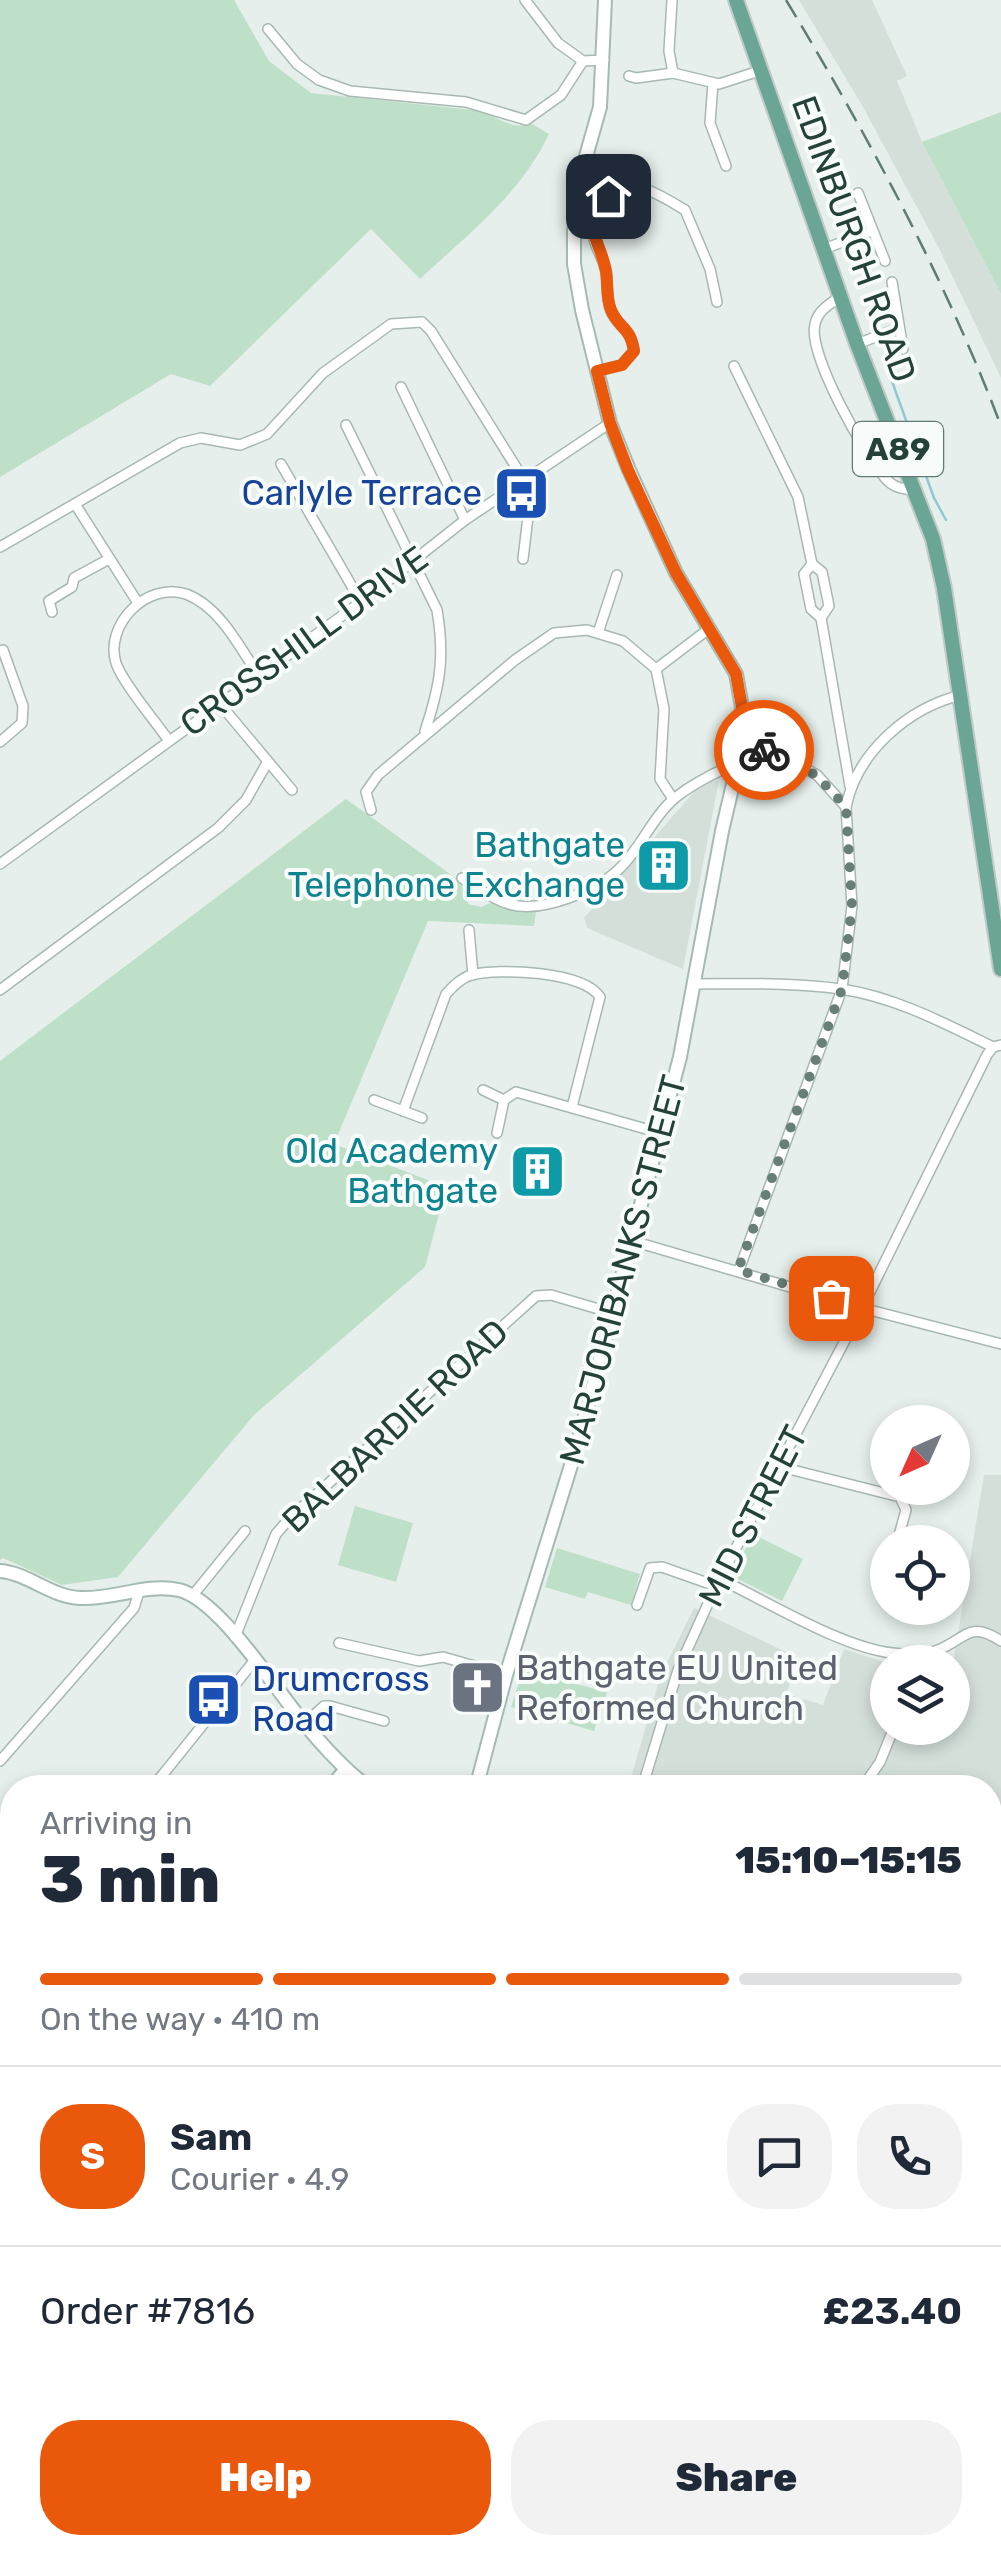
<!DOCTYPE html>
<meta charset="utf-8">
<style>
:root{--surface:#fff;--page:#f2f2f3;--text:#1f2937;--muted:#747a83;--line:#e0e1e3;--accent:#ea580c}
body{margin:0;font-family:Rubik,sans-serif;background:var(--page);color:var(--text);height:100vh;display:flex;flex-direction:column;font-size:38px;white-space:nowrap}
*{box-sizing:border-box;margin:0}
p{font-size:32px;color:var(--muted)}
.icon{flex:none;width:55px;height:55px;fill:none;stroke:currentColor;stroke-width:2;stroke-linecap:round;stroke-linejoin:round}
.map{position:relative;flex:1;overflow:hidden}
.panel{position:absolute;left:0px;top:1775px;width:1002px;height:780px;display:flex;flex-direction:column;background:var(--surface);border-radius:40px 40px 0 0;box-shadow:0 5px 15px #0003}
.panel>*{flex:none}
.needle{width:65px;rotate:225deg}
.fabs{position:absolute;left:870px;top:1405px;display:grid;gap:20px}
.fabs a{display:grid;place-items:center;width:100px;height:100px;border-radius:50%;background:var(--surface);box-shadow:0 5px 15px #0003;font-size:50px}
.pin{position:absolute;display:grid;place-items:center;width:85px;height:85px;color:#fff;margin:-42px;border-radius:20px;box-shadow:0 5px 15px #0006}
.courier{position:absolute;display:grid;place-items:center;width:100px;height:100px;margin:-50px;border:8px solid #ea580c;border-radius:50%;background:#fff;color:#222;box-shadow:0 2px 12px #0007}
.head em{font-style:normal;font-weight:800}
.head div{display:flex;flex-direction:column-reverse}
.head{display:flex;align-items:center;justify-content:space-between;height:170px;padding:0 40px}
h1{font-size:65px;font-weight:800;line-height:75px}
.bar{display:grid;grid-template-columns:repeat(4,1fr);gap:15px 10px;align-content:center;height:120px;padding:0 40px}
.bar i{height:12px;border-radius:8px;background:var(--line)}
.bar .current{background:var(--accent)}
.bar p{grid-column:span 4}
.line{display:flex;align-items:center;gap:25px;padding:0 40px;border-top:2px solid var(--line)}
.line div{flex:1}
.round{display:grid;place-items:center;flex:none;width:105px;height:105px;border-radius:40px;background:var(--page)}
.cta{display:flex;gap:20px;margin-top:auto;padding:20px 40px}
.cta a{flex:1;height:115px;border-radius:40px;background:var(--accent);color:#fff;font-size:40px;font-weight:800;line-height:115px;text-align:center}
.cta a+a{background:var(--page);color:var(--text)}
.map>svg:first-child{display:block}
.built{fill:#d4dfda}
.green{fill:#bfe0c8}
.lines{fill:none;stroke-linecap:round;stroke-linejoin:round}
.stream{stroke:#8ec9d4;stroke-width:2.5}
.street-casing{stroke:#a8b8b2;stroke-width:12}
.secondary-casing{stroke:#a4bbb3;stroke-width:16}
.primary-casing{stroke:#c2cac8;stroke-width:18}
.street{stroke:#fff;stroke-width:9}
.secondary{stroke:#fff;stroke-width:12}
.primary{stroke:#6aa596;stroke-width:14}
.rail{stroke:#5f7d75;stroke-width:2.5;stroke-dasharray:20 10;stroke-linecap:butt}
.done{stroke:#687f78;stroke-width:10;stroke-dasharray:0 18}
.route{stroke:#ea580c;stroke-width:12}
.labels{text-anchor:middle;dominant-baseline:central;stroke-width:8;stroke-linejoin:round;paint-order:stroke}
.shield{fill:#f7fbf9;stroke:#637a73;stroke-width:2.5}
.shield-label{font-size:32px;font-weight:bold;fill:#24423a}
.street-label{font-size:35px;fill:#24423a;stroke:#f7fbf9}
.transit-label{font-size:35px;fill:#164399;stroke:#f7fbf9;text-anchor:end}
.culture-label{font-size:35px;fill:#0d838f;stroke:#f7fbf9;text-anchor:end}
.worship-label{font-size:35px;fill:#5b616d;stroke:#f7fbf9;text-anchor:start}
</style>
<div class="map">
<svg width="1001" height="2555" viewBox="0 0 1001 2555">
<rect width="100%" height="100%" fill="#e6efeb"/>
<g class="built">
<polygon points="799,0 872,0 907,76 897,81 922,142 1001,294 1001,378 939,248 863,107"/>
<polygon points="719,780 683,969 587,928 584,918 700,785"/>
<polygon points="984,1475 1001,1475 1001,2170 990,2165 990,1788 628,1788 660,1677 694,1608 799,1658 786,1694 823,1705 844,1649 887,1663 888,1728 952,1728 953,1664"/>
</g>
<g class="green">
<path d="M0 0H234L269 61 311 93 483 111C499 119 513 130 532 124L549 134C520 195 469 233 420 279L371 229 210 386 171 374 0 477Z"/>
<polygon points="1001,112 1001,294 922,142"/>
<polygon points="346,799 464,884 468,904 481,907 493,902 511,909 536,912 534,926 428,921 334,1144 446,1187 425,1267 254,1415 118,1577 62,1585 3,1558 0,1560 0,1061"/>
<polygon points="355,1506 413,1523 396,1582 338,1565"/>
<polygon points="753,1534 803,1559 782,1601 732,1576"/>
<polygon points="557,1548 640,1574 631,1605 588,1592 585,1599 545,1587"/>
<polygon points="523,1670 607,1692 594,1731 511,1707"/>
<polygon points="0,2202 12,2203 12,2542 287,2542 308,2552 304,2543 403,2543 434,2555 0,2555"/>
</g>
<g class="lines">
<polyline class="stream" points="889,373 934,498 946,520"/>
<defs>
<g id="street">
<polyline points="525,0 558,43 583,61 604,60"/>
<polyline points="672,0 669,51 673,73"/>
<polyline points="268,29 297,64 319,80 350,91 466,102 526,120 561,95 583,61"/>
<polyline points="629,76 636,78 673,73 719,84 762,70"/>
<polyline points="713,83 710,123 726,166"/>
<polyline points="858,193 885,261"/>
<polyline points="824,249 871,231"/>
<polyline points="892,282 903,349"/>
<path d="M841 296C830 304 818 310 815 324 807 354 865 455 886 479 894 488 903 489 914 490"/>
<polyline points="857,344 899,328"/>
<polyline points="734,366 798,497 812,564 804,574 811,609 821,618 850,786"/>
<path d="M597 371 621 365 634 351C631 326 619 330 611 311 606 299 608 285 606 272 603 256 591 243 593 226 594 217 600 205 607 198 630 173 661 196 685 210L710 269 717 302"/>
<polyline points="401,387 465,520"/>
<path d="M346 425 437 610C445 657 440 686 425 731"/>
<polyline points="281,464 361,602"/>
<polyline points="75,504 138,603"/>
<polyline points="0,547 180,443 201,438 240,445 267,434 323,373 391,324 422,322 431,331 524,480"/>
<polyline points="523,559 533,474"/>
<polyline points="812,564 822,572 829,606 821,618"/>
<polyline points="52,612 49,601 72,587 74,578 109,559"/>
<polyline points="598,633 617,575"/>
<polyline points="656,669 664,709 660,779 673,799"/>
<polyline points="220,704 292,790"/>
<path d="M169 741C156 722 122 682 116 663 104 625 147 581 186 594 219 606 240 647 258 675"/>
<polyline points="0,742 22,723 23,706 3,650"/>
<path d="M846 807C857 752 908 708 961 695"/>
<polyline points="371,810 366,792 378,775 515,660 554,633 587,630 623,641 656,669 710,628"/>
<polyline points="0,864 361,602 465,520 610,423"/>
<path d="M462 878C478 887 491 899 509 904 542 914 600 890 623 865 642 845 654 815 676 797 694 783 716 772 737 763"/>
<polyline points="469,930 473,975"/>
<path d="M693 984C742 984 792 982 841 989 895 997 944 1023 993 1047"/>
<polyline points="0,990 218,828 246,800 267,763"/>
<polyline points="483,1090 504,1100"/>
<polyline points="374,1100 422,1118"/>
<path d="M403 1111 446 994C453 986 461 978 471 975 500 968 583 971 600 997L572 1107"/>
<polyline points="497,1133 504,1100 516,1092 660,1133"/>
<polyline points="629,1240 862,1308 1001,1344"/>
<polyline points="739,1270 842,989 852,906 846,807 817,775 788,759 742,746"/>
<polyline points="777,1466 900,1497 906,1510 898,1539"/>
<path d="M720 1579C768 1602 841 1647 892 1653 907 1655 924 1656 938 1650 966 1639 969 1620 1001 1641"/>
<polyline points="193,1595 245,1531"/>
<polyline points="637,1605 650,1568 662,1567 716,1586"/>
<polyline points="235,1637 276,1534 289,1519 536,1296 551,1295 612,1313"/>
<polyline points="339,1643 419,1661 443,1657 506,1675"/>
<polyline points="304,1724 324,1706 330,1706 384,1721"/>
<polyline points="0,1761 134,1608 139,1592"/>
<polyline points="152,1788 254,1661"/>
<polyline points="642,1788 678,1670 716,1586 862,1308 987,1055 993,1047 1001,1045"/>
<polyline points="862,1788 880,1762 891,1735"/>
<polyline points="0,1966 12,1955"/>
<polyline points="0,2089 12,2084"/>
<polyline points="990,2296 1001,2285"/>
<polyline points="990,2426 1001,2433"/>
<polyline points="558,2542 589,2555"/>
<polyline points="830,2542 844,2555"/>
<polyline points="734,2555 749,2542"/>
</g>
<g id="secondary">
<path d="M0 1571C28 1573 51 1597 80 1598 113 1600 146 1583 179 1590 220 1600 275 1689 304 1723 323 1746 344 1770 369 1788"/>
<polyline points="330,1788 346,1769"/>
<polyline points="476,1788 506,1675 577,1446 680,1057 722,831 742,746 743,713 736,674 676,573 629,470 610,423 582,310 574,264 574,231 581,174 600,107 605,0"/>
<polyline points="990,2024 1001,2030"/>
<polyline points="12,2133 4,2155 12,2178"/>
<polyline points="0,2190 12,2187"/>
</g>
<polyline id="primary" points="736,0 857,344 933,539 944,588 1001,969"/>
</defs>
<use href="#street" class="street-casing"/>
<use href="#secondary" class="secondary-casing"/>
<use href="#primary" class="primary-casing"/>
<use href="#street" class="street"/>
<use href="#secondary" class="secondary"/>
<use href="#primary" class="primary"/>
<path class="rail" d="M786 0C868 136 945 278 1001 426"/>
</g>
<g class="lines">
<polyline class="done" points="764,750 816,775 846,807 852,906 842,989 738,1270 831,1298"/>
<path class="route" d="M608 196C581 232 599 235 606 271 608 284 606 298 611 310 619 329 630 326 634 351L622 365 597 371 610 423 628 470 676 573 736 674 743 713 742 746 764 750"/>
</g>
<defs>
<symbol id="bus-square" viewBox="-11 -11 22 22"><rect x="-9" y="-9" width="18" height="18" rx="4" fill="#1a4fb4" stroke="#f7fbf9"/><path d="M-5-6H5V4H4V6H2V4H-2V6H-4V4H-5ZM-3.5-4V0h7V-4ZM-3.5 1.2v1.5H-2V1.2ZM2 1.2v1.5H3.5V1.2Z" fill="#fff"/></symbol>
<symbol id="building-square" viewBox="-11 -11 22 22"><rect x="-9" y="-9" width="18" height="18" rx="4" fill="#0f9aa8" stroke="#f7fbf9"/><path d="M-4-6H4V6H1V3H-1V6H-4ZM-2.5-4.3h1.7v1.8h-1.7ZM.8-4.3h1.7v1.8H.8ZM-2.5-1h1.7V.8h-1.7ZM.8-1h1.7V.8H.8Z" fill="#fff"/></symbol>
<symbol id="church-square" viewBox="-11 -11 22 22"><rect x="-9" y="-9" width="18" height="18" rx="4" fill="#6b7280" stroke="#f7fbf9"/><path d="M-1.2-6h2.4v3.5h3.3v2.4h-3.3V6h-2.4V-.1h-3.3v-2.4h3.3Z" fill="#fff"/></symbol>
</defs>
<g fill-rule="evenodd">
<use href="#bus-square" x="490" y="462" width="63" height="63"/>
<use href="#building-square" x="632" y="834" width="63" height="63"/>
<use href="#building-square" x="506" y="1140" width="63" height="63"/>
<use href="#church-square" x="446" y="1656" width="63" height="63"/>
<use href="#bus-square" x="182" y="1668" width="63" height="63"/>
</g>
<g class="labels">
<rect class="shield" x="853" y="422" width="90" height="54" rx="8"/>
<g class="shield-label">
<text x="898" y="449">A89</text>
</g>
<g class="street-label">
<text transform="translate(854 239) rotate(70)">EDINBURGH ROAD</text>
<text transform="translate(304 641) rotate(-36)">CROSSHILL DRIVE</text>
<text transform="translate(623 1270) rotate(-75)">MARJORIBANKS STREET</text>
<text transform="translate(395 1426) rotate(-43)">BALBARDIE ROAD</text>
<text transform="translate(753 1516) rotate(-63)">MID STREET</text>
</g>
<g class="transit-label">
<text x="482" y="493">Carlyle Terrace</text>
<text x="252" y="1679" text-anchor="start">Drumcross<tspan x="252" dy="40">Road</tspan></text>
</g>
<g class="culture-label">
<text x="625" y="845">Bathgate<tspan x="625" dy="40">Telephone Exchange</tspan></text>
<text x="498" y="1151">Old Academy<tspan x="498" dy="40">Bathgate</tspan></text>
</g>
<g class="worship-label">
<text x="516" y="1668">Bathgate EU United<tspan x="516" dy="40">Reformed Church</tspan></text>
</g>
</g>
</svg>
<div class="fabs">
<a><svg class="needle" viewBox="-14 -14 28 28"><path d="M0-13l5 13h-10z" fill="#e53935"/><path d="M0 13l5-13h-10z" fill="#747a83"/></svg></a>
<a><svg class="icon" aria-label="locate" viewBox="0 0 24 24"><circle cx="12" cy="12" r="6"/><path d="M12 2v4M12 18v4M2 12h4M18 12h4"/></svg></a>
<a><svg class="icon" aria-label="layers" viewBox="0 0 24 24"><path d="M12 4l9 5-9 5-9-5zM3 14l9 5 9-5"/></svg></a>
</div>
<div class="pin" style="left:831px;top:1298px;background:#ea580c"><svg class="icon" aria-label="bag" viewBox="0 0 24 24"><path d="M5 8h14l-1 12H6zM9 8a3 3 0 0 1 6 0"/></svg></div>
<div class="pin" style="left:608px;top:196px;background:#1f2937"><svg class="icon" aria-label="home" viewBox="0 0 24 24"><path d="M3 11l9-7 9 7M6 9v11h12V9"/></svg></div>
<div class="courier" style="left:764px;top:750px"><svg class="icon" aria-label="bike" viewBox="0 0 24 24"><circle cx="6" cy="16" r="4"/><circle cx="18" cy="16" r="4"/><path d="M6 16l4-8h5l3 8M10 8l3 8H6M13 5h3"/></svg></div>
<section class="panel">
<div class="head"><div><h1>3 min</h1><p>Arriving in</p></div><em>15:10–15:15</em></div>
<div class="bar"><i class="current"></i><i class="current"></i><i class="current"></i><i></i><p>On the way · 410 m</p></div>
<div class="line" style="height:180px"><b class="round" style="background:var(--accent);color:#fff">S</b><div><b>Sam</b><p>Courier · 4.9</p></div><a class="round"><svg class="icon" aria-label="chat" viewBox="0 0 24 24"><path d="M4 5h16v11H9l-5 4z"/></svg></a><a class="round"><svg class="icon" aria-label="phone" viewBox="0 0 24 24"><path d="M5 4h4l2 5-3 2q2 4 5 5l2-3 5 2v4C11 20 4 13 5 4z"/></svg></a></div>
<div class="line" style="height:130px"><div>Order #7816</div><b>£23.40</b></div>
<div class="cta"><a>Help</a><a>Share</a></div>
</section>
</div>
